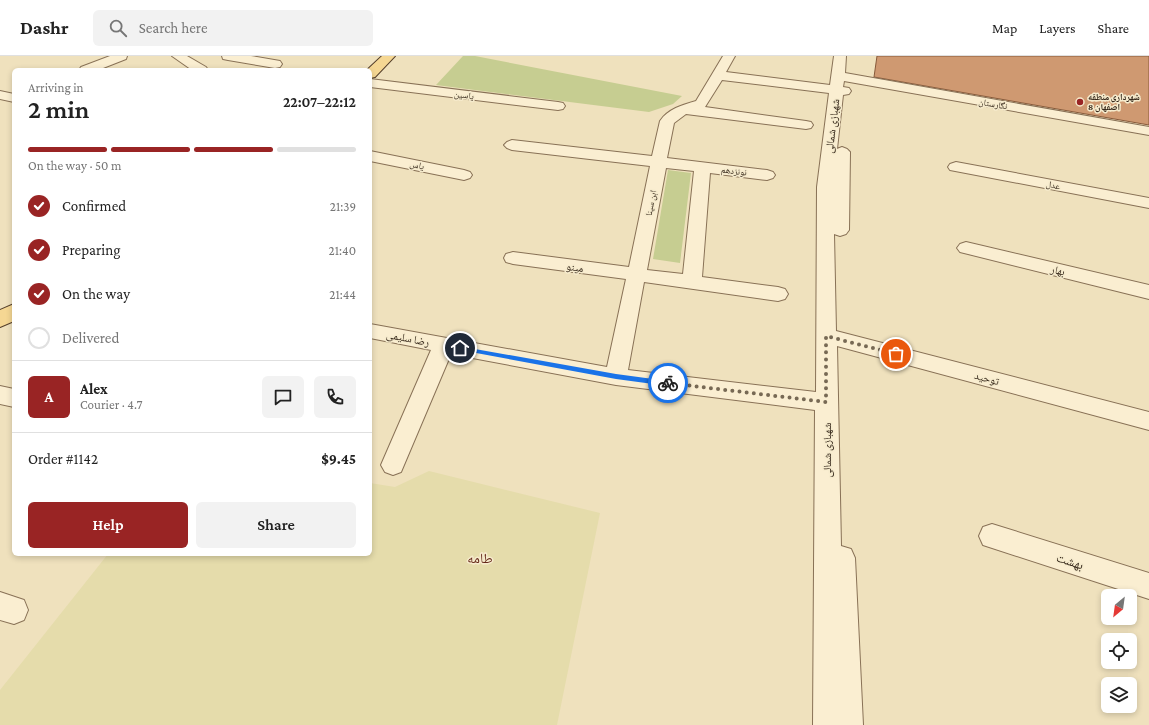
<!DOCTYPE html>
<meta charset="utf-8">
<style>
:root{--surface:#fff;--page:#f2f2f2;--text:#222;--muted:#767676;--line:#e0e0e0;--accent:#992424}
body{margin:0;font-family:"Crimson Pro","Noto Naskh Arabic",serif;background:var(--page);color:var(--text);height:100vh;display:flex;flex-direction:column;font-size:15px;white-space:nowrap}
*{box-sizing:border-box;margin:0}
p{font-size:13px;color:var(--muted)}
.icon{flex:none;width:22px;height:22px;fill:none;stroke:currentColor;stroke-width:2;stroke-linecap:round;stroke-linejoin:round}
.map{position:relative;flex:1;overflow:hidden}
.details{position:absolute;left:12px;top:12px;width:360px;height:488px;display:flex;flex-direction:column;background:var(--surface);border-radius:6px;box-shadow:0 2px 6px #0003}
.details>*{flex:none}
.needle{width:26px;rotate:209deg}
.controls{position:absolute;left:1101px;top:533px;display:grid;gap:8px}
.controls a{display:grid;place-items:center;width:36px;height:36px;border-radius:6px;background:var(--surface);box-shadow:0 2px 6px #0003;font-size:20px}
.pin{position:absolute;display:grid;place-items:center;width:34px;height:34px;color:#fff;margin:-17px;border:2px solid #fff;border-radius:50%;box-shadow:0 1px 4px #0007}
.courier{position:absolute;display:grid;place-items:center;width:40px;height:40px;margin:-20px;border:3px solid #1a73e8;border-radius:50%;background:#fff;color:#222;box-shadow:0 1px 5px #0007}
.overview em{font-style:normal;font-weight:600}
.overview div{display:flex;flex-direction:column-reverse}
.overview{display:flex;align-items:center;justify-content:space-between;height:68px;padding:0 16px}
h1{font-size:26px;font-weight:600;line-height:30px}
.bar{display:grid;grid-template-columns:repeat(4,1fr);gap:6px 4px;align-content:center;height:48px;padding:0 16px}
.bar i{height:5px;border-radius:3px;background:var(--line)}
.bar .active{background:var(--accent)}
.bar p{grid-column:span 4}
.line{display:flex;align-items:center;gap:10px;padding:0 16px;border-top:1px solid var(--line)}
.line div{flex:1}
.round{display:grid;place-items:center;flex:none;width:42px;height:42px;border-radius:6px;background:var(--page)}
ol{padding:0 16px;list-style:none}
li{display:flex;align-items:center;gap:12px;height:44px}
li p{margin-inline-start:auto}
li .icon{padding:4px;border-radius:50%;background:var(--accent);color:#fff;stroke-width:4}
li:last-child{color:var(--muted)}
li i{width:22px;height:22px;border:2px solid var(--line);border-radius:50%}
.action{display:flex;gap:8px;margin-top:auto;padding:8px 16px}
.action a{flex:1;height:46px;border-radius:6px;background:var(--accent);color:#fff;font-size:16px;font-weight:600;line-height:46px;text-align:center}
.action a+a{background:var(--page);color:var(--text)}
header{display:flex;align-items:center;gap:24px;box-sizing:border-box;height:56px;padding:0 20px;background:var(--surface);border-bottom:1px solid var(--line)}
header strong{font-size:19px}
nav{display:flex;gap:22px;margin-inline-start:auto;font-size:14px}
.search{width:280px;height:36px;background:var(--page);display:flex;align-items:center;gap:10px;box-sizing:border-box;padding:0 14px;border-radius:6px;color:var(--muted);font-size:15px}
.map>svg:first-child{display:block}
.farmland{fill:#e5dcab}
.green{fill:#c6cd91}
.building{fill:#cf9971;stroke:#885a3b}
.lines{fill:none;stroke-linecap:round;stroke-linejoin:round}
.minor-casing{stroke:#887156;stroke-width:2}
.major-casing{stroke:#553f2b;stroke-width:2}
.minor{fill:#faeed1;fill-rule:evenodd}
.major{fill:#f5d793;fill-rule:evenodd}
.route{fill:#1a73e8}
.done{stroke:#776954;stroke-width:4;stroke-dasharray:0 7.2}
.poi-dot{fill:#992424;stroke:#f6ebcd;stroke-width:1.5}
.labels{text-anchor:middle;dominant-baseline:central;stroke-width:3;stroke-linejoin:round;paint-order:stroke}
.far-street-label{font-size:9px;fill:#37291b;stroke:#f6ebcd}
.far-poi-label{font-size:9px;font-weight:bold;fill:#37291b;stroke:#f6ebcd;text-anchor:start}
.street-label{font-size:11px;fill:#37291b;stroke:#f6ebcd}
.near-street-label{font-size:13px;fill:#37291b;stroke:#f6ebcd}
.near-neighbourhood-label{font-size:14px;fill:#652919;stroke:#f6ebcd}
</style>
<header>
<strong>Dashr</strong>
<div class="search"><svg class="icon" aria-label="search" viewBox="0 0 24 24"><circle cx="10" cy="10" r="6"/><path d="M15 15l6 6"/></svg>Search here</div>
<nav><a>Map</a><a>Layers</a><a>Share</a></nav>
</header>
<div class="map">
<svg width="1149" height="669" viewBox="0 0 1149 669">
<rect width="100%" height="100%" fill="#efe1bd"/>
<polygon class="farmland" points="429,415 600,457 557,669 0,669 0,634 108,498 370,498 370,427 395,431"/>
<g class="green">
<polygon points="463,0 475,0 682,40 673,48 649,56 436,29"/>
<polygon points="668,114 691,117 680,207 653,203"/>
</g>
<polygon class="building" points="877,0 1149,0 1149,69 874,21"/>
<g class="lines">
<defs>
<g id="minor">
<polygon points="110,0 127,0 126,3 98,14 79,14 81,11"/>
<polygon points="172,0 187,0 206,11 208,14 192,14"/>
<polygon points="222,0 251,0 280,5 282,8 280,11 275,12 228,4 223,3"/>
<path d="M723 0H735L726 16 830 29 834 0H846L845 17 1149 71V79L844 25 843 31 849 32 851 35 849 38 843 39 837 93 842 91 847 93 850 96 849 174 846 178 840 180 834 178 836 275 1149 356V374L837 290 841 490 851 493 855 502 863 669H813L815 354 616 329 451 298 401 416 393 419 385 416 381 409 431 294 370 282V268L607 311 626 223 513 208 506 206 504 202 506 198 513 196 629 211 650 110 512 94 507 92 504 89 507 86 512 84 652 100 660 65C668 53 682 49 696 45ZM722 24 829 37 817 131 816 336 628 314 644 226 778 245 785 243 788 238 785 233 778 231 702 221 710 117 767 124 773 122 775 119 773 116 767 114 667 102 674 67 686 58 806 73 811 72 813 69 811 66 806 65 705 51ZM666 112 694 115 683 218 647 214Z"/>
<polygon points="370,23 558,46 563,47 565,50 563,53 558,54 370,31"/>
<polygon points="0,35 14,38 14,46 0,43"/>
<polygon points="370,95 464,114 470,116 472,119 470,122 464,124 370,105"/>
<polygon points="956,106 1149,142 1149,152 950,114 948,111 950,108"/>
<polygon points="966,186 1149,229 1149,243 960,196 957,192 960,188"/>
<polygon points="0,330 14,333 14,351 0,348"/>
<polygon points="992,468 1149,517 1149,543 983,489 979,480 983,471"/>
<polygon points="0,536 24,544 28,554 24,564 14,568 0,564"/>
</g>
<g id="major">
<polygon points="382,0 395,0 375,21 370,22 370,14 367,14"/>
<polygon points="14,248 14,265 0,271 0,254"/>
</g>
</defs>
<use href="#minor" class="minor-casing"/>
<use href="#major" class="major-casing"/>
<use href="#minor" class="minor"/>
<use href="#major" class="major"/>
</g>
<polygon class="route" points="458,290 616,318 668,325 671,327 668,330 616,323 460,294 458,294"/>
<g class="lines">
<polyline class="done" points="668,327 826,346 826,280 896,298"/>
</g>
<circle class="poi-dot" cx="1080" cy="46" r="4"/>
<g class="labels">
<g class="far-street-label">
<text transform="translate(464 39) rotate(7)">یاسین</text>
<text transform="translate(993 48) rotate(10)">نگارستان</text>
<text transform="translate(417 109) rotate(12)">یاس</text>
<text transform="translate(734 115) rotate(7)">نونزدهم</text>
<text transform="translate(1053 129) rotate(11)">عدل</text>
<text transform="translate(651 147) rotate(-79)">ابن سینا</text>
</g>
<g class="far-poi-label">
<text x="1088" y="41">شهرداری منطقه<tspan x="1088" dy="10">8 اصفهان</tspan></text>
</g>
<g class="street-label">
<text transform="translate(832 70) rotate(-83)">شهبازی شمالی</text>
<text transform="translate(575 211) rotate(8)">مینو</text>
<text transform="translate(1058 214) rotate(14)">بهار</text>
<text transform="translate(408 282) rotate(11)">رضا سلیمی</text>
<text transform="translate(987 322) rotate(15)">توحید</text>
<text transform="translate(827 394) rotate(-90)">شهبازی شمالی</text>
</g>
<g class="near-street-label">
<text transform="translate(1070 505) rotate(18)">بهشت</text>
</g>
<g class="near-neighbourhood-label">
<text x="480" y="502">طامه</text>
</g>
</g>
</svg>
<div class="controls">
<a><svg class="needle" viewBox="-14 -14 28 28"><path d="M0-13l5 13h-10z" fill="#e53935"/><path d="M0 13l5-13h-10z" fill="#767676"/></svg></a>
<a><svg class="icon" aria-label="locate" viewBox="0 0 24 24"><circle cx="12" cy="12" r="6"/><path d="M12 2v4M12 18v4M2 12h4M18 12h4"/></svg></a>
<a><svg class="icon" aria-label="layers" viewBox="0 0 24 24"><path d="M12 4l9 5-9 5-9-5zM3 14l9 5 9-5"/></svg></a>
</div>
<div class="pin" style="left:896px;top:298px;background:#ea580c"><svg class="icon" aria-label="bag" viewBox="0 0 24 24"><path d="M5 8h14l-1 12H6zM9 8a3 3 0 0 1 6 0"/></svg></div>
<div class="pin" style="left:460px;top:292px;background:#1f2937"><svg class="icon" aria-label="home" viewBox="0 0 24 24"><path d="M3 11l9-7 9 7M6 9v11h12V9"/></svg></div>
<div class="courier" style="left:668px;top:327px"><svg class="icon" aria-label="bike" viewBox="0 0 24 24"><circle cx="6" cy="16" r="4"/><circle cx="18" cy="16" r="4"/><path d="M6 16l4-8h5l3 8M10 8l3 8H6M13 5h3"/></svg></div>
<section class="details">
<div class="overview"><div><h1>2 min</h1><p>Arriving in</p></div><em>22:07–22:12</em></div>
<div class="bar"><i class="active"></i><i class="active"></i><i class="active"></i><i></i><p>On the way · 50 m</p></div>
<ol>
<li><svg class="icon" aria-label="check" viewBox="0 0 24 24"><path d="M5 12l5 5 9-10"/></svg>Confirmed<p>21:39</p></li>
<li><svg class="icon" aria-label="check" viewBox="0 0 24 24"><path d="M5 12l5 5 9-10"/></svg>Preparing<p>21:40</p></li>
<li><svg class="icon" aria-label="check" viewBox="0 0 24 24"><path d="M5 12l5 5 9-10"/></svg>On the way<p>21:44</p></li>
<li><i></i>Delivered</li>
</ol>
<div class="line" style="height:72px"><b class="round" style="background:var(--accent);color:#fff">A</b><div><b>Alex</b><p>Courier · 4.7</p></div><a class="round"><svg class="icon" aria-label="chat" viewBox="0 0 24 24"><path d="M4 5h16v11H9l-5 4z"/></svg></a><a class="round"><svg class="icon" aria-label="phone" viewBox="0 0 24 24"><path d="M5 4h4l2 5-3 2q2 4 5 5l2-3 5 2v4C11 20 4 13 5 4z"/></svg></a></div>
<div class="line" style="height:52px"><div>Order #1142</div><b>$9.45</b></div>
<div class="action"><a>Help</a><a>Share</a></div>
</section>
</div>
